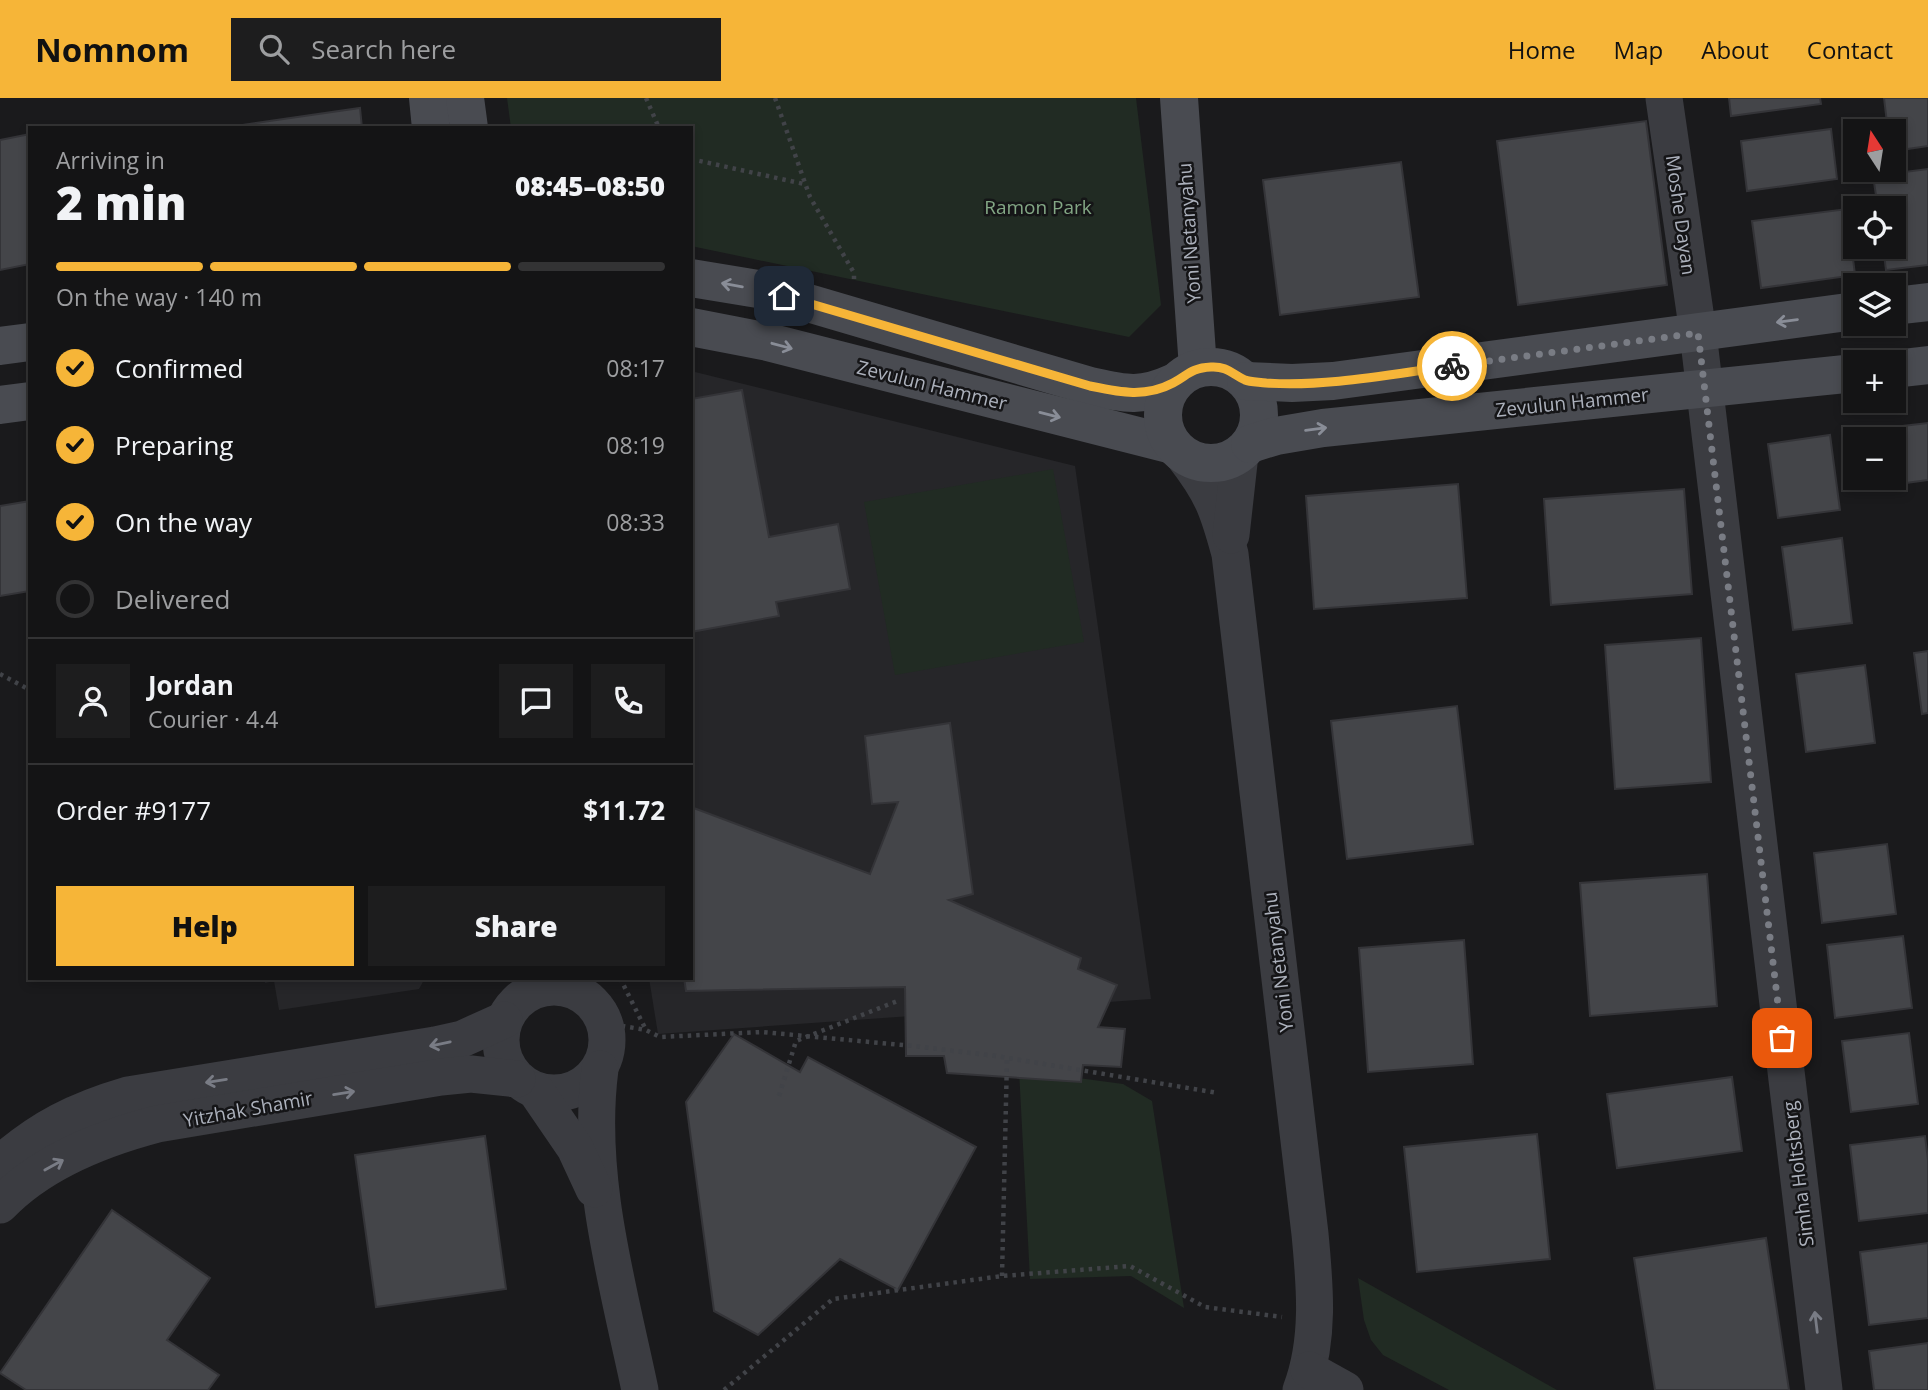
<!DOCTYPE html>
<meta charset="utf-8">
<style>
:root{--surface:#141415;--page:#1d1d1e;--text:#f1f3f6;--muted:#9d9ea0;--line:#333334;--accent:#f6b538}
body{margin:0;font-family:"Open Sans",sans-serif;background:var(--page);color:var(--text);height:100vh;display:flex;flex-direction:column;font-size:26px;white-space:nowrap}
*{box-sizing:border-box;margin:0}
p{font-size:23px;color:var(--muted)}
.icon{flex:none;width:38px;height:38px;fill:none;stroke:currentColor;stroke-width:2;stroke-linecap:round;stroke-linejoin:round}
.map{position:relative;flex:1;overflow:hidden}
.panel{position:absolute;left:28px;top:28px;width:665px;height:854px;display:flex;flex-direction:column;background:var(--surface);border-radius:0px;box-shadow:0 4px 10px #0003,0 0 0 2px var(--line)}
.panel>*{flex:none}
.needle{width:46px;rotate:348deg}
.buttons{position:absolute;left:1843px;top:21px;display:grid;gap:14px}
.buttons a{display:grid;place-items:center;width:63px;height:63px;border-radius:0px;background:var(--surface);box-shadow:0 4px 10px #0003,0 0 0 2px var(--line);font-size:35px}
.pin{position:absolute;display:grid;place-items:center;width:60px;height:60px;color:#fff;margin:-30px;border-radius:14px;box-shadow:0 4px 10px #0006}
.courier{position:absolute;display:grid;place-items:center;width:70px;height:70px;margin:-35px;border:5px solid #f6b538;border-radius:50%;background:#fff;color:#222;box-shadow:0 2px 9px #0007}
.summary em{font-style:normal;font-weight:800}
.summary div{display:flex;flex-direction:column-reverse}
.summary{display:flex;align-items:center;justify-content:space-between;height:119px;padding:0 28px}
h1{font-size:46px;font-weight:800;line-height:52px}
.bar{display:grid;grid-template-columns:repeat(4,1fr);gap:10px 7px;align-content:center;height:84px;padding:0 28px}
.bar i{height:9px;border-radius:5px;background:var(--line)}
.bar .active{background:var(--accent)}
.bar p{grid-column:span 4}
.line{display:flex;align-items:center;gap:18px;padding:0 28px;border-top:2px solid var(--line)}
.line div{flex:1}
.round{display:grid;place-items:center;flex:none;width:74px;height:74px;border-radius:0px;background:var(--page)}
ol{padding:0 28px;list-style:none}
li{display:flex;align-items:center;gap:21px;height:77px}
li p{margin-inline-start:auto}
li .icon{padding:7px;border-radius:50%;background:var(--accent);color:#111;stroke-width:4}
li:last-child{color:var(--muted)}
li i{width:38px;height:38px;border:4px solid var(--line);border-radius:50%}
.button{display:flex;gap:14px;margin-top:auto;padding:14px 28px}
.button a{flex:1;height:80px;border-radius:0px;background:var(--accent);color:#111;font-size:28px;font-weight:800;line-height:80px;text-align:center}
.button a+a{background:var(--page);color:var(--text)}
header{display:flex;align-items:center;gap:42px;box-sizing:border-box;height:98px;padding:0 35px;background:var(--accent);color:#111}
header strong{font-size:33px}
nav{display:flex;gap:38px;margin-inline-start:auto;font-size:24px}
.search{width:490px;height:63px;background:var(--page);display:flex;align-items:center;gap:18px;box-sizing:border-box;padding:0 24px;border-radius:0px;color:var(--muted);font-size:26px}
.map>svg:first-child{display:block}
.built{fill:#262629}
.green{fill:#212b23}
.building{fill:#444549;stroke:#343438;stroke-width:2}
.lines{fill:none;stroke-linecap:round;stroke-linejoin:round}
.path{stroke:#414348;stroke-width:4.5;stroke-dasharray:3.5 5;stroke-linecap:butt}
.street{stroke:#3b3c41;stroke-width:37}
.secondary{stroke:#494b51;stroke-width:38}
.path-bridge{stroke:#414348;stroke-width:4.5;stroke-dasharray:3.5 5;stroke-linecap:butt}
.oneway{stroke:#898d97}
.oneway2{stroke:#797c85}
.done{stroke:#797c84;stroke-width:7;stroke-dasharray:0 12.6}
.route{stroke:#f6b538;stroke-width:9}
.labels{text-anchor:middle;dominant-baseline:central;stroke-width:5;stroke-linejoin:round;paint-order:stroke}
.park-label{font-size:19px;fill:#83a785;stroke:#151517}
.street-label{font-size:19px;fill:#acb1bc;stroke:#151517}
</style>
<header>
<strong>Nomnom</strong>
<div class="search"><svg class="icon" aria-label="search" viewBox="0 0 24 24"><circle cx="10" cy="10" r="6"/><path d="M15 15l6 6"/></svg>Search here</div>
<nav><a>Home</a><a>Map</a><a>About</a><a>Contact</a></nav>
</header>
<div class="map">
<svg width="1928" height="1292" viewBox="0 0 1928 1292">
<rect width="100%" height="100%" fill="#1a1a1c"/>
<g class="built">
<polygon points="691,273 1075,368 1151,901 658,936 649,880 691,880"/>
<polygon points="264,880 425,880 419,891 279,912 274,883 265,885"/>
</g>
<g class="green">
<polygon points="507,0 1136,0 1161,207 1129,239 691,148 691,30 511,30"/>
<polygon points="1053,371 1084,544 895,577 864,404"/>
<polygon points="1019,972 1123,986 1152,1003 1184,1210 1131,1178 1030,1181"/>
<polygon points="1358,1180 1557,1292 1449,1292 1383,1257 1371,1242 1364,1222"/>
</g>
<g class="building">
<polygon points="1729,0 1820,0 1821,6 1731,18"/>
<polygon points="1884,0 1928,0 1928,48 1894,53 1894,33 1888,33"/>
<polygon points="360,10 362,30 228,30 228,29"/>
<polygon points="1646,23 1667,187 1518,207 1497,43"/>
<polygon points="1831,31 1837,81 1747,93 1741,43"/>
<polygon points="30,36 30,166 0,172 0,42"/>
<polygon points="1401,64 1419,199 1280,217 1263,82"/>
<polygon points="1928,71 1928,167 1886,172 1883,149 1894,149 1894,110 1878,110 1873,78"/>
<polygon points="1847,111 1855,177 1761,190 1752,123"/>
<polygon points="742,292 769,439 838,426 850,491 776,504 779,518 691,534 691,301"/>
<polygon points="1928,325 1928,382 1876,389 1875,380 1894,380 1894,341 1870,341 1869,332"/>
<polygon points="1830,337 1840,412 1778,420 1768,346"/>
<polygon points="1458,386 1467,500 1314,511 1306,398"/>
<polygon points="1684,391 1692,496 1551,507 1544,401"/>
<polygon points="30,403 30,493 0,498 0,408"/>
<polygon points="1842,440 1852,525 1793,532 1782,449"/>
<polygon points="1701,540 1711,684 1615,691 1605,547"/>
<polygon points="1928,553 1928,615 1922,616 1914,555"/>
<polygon points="1865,567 1875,645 1806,654 1796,576"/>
<polygon points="1457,608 1473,746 1347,761 1331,623"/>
<polygon points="950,625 973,796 949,802 1081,860 1078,871 1117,887 1098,929 1125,931 1121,969 1083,967 1081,984 947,975 944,958 906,958 905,889 686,893 684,880 691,880 691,709 870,776 898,704 872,706 865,638"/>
<polygon points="1887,746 1896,816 1822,825 1814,755"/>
<polygon points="1707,776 1717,908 1590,918 1580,785"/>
<polygon points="1903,838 1912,910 1835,920 1827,847"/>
<polygon points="1464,842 1473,966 1368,974 1359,850"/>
<polygon points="1909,935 1918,1006 1851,1014 1842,943"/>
<polygon points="734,936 800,974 808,959 976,1049 898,1192 840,1161 758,1237 714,1213 686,1004"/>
<polygon points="1732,979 1742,1053 1617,1070 1607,996"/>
<polygon points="1537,1036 1550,1161 1417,1174 1404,1049"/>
<polygon points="485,1038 506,1191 376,1209 355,1057"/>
<polygon points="1925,1038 1928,1062 1928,1115 1859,1123 1850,1047"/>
<polygon points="112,1112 210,1180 167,1242 219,1277 208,1292 26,1292 0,1275"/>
<polygon points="1766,1140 1789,1292 1655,1292 1634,1160"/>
<polygon points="1928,1145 1928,1220 1869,1227 1860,1154"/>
<polygon points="1928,1245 1928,1292 1874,1292 1869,1253"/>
</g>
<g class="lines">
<g class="path">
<polyline points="646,0 659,30"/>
<polyline points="775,0 810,99 854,175 854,181"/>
<polyline points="691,61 804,86"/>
<polyline points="0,576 30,592"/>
<polyline points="620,880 646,932"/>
<polyline points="605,925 646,932 660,939 762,934 913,948 996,958 1218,995"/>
<polyline points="1002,1178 1007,960"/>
<polyline points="724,1292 833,1201 1002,1178 1130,1168 1205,1209 1282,1219"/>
</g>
<g class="street">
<polyline points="1664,0 1698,235 1824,1292"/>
<path d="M1183 357C1212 394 1218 411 1230 456L1310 1136C1315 1188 1320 1242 1301 1292"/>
<polyline points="1231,437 1240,356"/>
<circle cx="554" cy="942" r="53"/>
<path d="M600 971C586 1078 618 1187 640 1292"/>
<polyline points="536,993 575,1050 594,1091"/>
<path d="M0 1066C40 1030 77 1012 128 997L435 947 462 941 504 922"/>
<path d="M0 1107C41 1064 100 1041 157 1026L441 979 471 976 517 981"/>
<polyline points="1309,1272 1345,1292"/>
</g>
<g class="secondary">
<polyline points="428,0 431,30"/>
<polyline points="465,0 469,30"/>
<polyline points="1179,0 1198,270"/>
<path d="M691 180 764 192 1090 288C1126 296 1140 300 1175 284"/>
<polyline points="1894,208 1928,204"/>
<polyline points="691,229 768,244 1173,347"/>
<polyline points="0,248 30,244"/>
<circle cx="1211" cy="317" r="48"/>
<polyline points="1894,271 1928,267"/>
<polyline points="1246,283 1292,285 1333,283 1855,213"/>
<polyline points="0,307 30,303"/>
<polyline points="1250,346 1276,338 1323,330 1855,275"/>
</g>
<polyline class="path-bridge" points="779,998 796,943 900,902"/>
</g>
<defs><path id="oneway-shaft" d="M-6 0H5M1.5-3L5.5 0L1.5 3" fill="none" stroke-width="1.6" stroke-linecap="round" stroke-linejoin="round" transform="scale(1.75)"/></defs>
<g class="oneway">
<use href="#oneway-shaft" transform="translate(732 187) rotate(-170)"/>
<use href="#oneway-shaft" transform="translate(1787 223) rotate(172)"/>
<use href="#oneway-shaft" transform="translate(782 248) rotate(15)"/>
<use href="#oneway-shaft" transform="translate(1050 317) rotate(14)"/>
<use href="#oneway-shaft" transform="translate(1316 331) rotate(-7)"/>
</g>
<g class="oneway2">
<use href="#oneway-shaft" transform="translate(440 946) rotate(168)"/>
<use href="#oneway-shaft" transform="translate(216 983) rotate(171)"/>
<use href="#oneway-shaft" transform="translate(344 995) rotate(-9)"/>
<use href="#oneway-shaft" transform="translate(54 1067) rotate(-29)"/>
<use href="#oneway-shaft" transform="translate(1816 1224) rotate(-97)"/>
</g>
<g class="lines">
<polyline class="done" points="1452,268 1698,235 1782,940"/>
<path class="route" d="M784 198 1090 288C1119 294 1145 300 1173 285 1188 277 1191 270 1211 269 1227 268 1232 276 1245 282 1250 284 1260 284 1266 285 1328 289 1391 276 1452 268"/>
</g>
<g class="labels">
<g class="park-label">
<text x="1038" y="109">Ramon Park</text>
</g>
<g class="street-label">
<text transform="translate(1681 117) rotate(82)">Moshe Dayan</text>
<text transform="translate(1189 135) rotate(-94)">Yoni Netanyahu</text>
<text transform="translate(932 287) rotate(14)">Zevulun Hammer</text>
<text transform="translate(1572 304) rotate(-6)">Zevulun Hammer</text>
<text transform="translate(1278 864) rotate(-97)">Yoni Netanyahu</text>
<text transform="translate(248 1011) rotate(-10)">Yitzhak Shamir</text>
<text transform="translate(1798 1076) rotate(-97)">Simha Holtsberg</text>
</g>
</g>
</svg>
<div class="buttons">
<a><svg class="needle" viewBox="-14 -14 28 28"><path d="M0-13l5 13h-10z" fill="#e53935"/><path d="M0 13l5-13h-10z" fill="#9d9ea0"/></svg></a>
<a><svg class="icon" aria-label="locate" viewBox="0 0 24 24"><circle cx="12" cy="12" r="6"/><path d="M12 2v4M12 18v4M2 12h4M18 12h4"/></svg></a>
<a><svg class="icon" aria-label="layers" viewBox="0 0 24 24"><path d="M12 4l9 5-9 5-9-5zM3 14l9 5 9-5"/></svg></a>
<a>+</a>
<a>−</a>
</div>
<div class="pin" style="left:1782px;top:940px;background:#ea580c"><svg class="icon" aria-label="bag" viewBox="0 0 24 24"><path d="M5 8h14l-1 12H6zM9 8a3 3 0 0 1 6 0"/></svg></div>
<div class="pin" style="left:784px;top:198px;background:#1f2937"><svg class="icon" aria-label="home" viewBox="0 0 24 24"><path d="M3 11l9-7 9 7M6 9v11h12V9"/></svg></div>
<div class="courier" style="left:1452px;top:268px"><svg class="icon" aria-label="bike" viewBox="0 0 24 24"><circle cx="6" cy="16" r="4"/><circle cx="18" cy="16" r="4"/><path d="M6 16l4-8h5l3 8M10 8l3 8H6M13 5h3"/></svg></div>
<section class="panel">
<div class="summary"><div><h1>2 min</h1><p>Arriving in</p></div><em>08:45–08:50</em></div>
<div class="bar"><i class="active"></i><i class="active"></i><i class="active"></i><i></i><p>On the way · 140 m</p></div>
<ol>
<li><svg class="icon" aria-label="check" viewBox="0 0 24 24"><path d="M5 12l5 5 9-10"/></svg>Confirmed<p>08:17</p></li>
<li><svg class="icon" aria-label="check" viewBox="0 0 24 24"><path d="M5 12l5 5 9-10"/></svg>Preparing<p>08:19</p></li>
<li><svg class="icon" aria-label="check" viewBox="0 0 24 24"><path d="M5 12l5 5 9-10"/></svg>On the way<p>08:33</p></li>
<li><i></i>Delivered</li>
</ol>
<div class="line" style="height:126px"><a class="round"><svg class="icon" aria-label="person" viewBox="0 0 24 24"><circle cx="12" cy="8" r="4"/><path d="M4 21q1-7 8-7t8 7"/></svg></a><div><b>Jordan</b><p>Courier · 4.4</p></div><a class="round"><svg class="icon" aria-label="chat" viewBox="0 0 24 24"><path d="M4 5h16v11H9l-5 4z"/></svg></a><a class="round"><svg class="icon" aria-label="phone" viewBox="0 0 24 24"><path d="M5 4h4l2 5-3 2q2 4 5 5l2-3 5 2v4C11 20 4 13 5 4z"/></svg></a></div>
<div class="line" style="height:91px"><div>Order #9177</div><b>$11.72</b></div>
<div class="button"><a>Help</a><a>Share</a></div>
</section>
</div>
